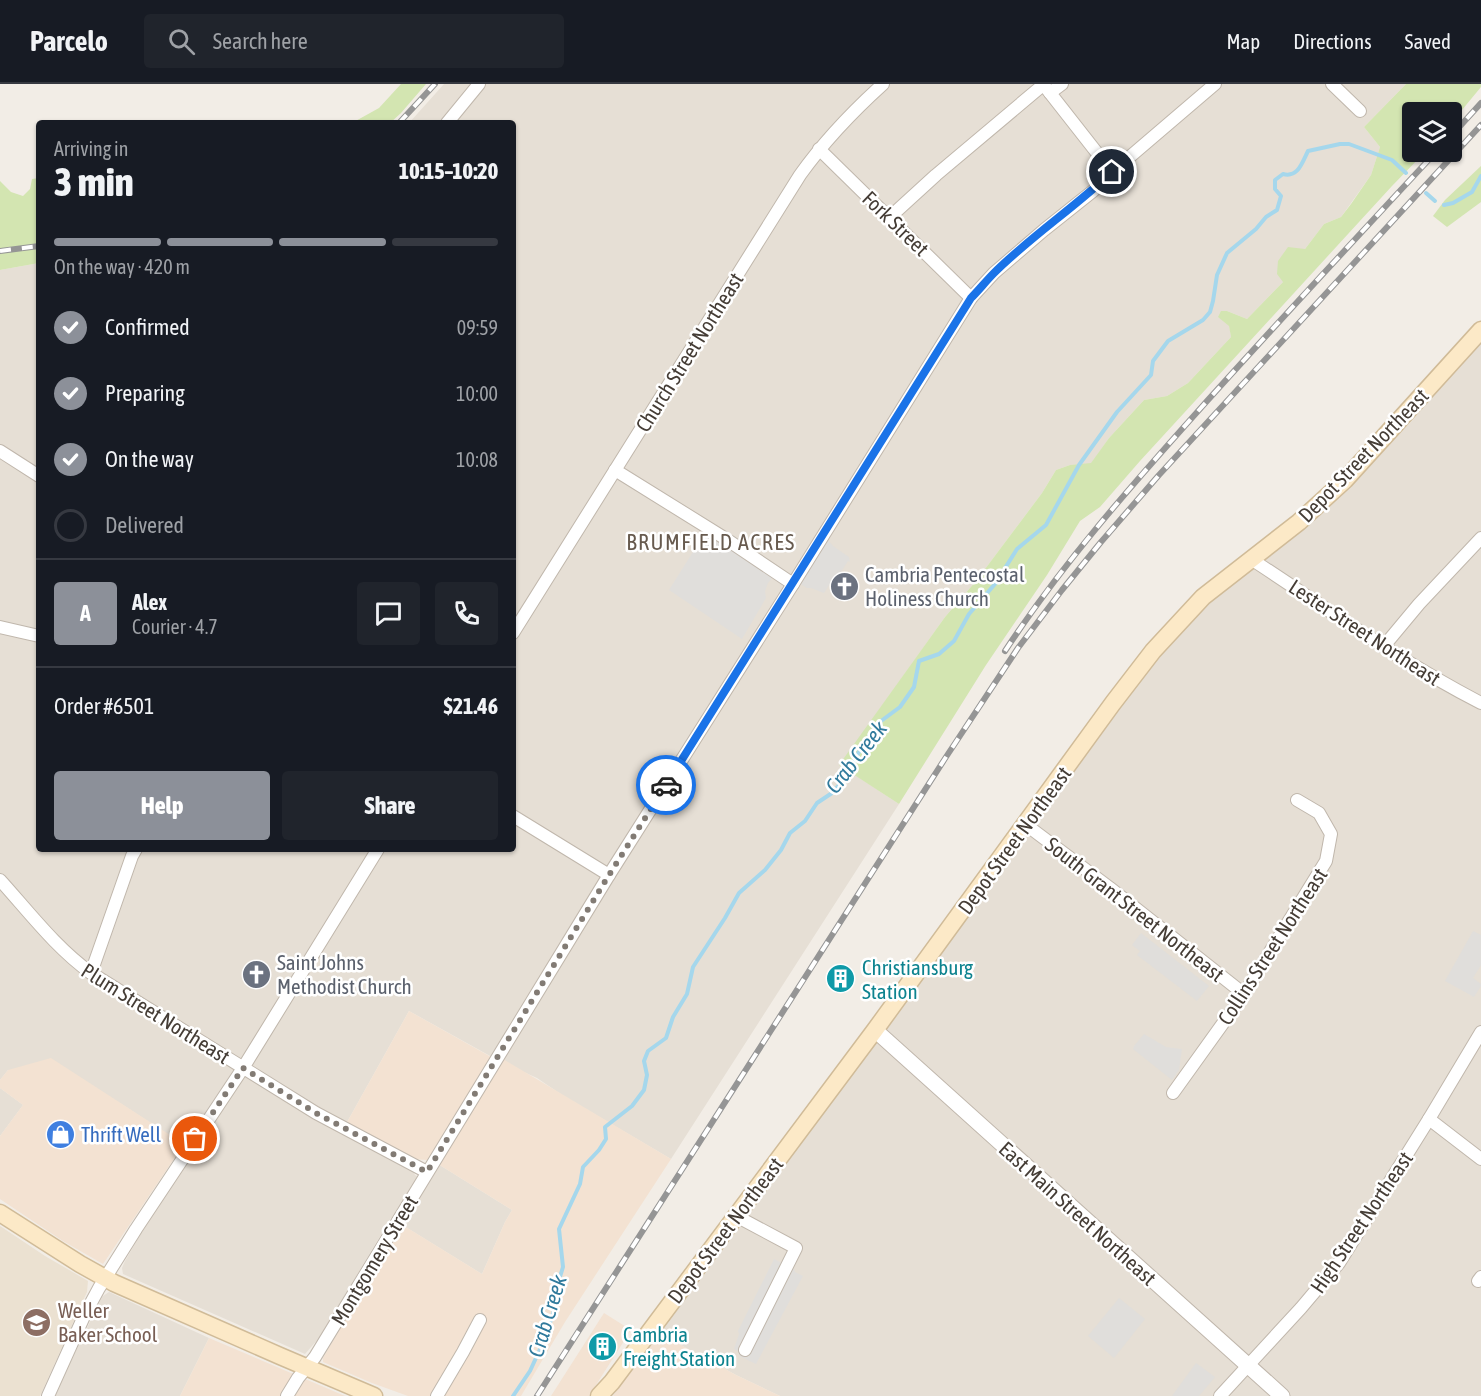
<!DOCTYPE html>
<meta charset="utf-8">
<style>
:root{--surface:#171b24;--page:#20242c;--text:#f1f3f6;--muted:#9ea1a6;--line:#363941;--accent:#8c9099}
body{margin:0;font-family:"Asap Condensed",sans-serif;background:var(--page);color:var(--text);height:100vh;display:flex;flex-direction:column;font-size:22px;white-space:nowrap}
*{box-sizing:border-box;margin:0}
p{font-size:20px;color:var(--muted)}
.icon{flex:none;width:33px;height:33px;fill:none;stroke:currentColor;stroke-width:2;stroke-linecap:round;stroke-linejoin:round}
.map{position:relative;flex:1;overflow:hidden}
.side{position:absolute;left:36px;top:36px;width:480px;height:732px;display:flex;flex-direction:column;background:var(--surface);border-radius:6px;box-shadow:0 2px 4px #0004}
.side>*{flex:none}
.tools{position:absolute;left:1402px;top:18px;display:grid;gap:12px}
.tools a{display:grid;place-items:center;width:60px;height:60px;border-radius:6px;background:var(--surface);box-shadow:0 2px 4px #0004;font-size:30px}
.pin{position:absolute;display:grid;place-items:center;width:51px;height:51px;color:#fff;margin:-26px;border:3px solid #fff;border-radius:50%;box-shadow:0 2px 6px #0007}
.courier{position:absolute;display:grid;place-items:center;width:60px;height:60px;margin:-30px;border:4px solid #1a73e8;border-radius:50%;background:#fff;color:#222;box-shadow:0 2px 8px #0007}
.summary em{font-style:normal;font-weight:800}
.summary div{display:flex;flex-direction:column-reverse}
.summary{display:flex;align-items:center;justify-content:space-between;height:102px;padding:0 18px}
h1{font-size:39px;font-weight:800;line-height:45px}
.bar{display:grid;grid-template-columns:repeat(4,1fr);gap:9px 6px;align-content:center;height:72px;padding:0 18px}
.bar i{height:8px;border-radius:4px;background:var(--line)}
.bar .on{background:var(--accent)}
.bar p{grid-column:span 4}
.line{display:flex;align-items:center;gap:15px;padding:0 18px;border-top:2px solid var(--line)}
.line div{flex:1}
.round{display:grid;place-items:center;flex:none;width:63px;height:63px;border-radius:6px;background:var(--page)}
ol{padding:0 18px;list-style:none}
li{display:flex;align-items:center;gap:18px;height:66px}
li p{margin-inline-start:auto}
li .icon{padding:6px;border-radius:50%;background:var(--accent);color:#fff;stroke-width:4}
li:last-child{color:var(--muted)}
li i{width:33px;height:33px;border:3px solid var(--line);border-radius:50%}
.cta{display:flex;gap:12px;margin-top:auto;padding:12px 18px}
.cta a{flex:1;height:69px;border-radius:6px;background:var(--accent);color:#fff;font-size:24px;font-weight:800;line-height:69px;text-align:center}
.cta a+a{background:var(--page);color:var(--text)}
header{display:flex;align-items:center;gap:36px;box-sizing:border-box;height:84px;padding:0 30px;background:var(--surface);border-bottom:2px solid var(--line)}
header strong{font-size:28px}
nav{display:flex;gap:33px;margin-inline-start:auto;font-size:21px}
.search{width:420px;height:54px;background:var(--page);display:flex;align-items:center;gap:15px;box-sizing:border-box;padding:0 21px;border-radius:6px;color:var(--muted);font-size:22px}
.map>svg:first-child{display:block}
.residential{fill:#e6dfd5}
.commercial{fill:#f3e2d2}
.education{fill:#ebe1d1}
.green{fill:#d3e5b1}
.parking{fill:#e0dedb}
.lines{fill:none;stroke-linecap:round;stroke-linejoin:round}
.stream{stroke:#a5d7ec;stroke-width:4}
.minor-casing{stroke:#c0b7ac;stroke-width:14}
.tertiary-casing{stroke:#c0b7ac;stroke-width:17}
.secondary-casing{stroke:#d0bb98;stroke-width:19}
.minor{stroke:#fff;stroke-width:12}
.tertiary{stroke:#fff;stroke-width:15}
.secondary{stroke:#fce9c7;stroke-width:16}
.rail-casing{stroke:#959595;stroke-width:6}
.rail{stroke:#fff;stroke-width:4;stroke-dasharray:11;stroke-linecap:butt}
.done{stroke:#827b74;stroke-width:6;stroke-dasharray:0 10.8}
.route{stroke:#1a73e8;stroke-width:8}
.labels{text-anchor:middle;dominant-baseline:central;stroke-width:5;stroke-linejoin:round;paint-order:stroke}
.street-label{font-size:21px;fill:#453d36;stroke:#fff}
.worship-label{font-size:21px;fill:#5b616d;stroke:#fff;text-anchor:start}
.culture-label{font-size:21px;fill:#0d838f;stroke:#fff;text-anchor:start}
.shop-label{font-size:21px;fill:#366cbe;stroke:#fff;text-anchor:start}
.education-label{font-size:21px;fill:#785e54;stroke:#fff;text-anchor:start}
.neighbourhood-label{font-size:22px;letter-spacing:1.5px;fill:#675a4e;stroke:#fff}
.water-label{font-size:22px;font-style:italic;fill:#307a9c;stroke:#fff}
</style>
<header>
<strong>Parcelo</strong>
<div class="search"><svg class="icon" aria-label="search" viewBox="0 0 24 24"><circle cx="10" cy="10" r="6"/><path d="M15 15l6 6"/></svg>Search here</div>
<nav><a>Map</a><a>Directions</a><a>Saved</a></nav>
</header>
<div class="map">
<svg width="1481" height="1312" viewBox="0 0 1481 1312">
<rect width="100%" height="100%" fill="#f2ede6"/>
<g class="residential">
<polygon points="444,0 1406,0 1364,43 1380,63 1371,91 1341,133 1324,140 1305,165 1283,198 1247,235 1227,227 1231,253 1188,299 1167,312 1144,316 1109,354 1091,380 1070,381 1056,386 1042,409 976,497 945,533 840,681 899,720 671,1075 562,1011 537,994 501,978 409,927 346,1040 413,1087 415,1091 427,1098 438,1080 512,1126 505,1138 482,1190 391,1134 319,1254 305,1270 123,1190 122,1184 125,1177 142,1148 193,1067 120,1019 8,986 0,996 0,186 39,179 39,765 513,765 513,39 409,39"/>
<polygon points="1481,258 1481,1312 780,1312 736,1291 657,1248 1118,625 1169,560 1194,534 1227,503 1300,447 1327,425 1410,339"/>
<polygon points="0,1004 23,1021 0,1052"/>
<polygon points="109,1208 209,1254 180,1312 54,1312 101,1215 103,1212"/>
</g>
<g class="commercial">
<polygon points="409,927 500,978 503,975 671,1075 565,1238 521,1312 408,1312 372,1299 323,1278 323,1274 401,1140 482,1190 505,1138 512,1126 438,1080 427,1076 413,1075 346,1040"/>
<polygon points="51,974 184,1060 103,1180 63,1157 0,1115 0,1052 23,1021 0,1004 0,996 8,986"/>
<polygon points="604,1229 631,1246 589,1312 551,1312"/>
<polygon points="657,1248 736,1291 780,1312 613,1312"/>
<polygon points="209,1254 345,1312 180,1312"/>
</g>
<polygon class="education" points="0,1142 45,1172 88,1197 87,1208 40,1312 0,1312"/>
<g class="green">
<polygon points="401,0 426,0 401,29 390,39 352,39 379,24"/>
<polygon points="1406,0 1481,0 1481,3 1452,38 1452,28 1413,28 1413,68 1425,68 1392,102 1140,377 1100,423 1080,437 1047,491 986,581 899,720 839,681 945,533 976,497 1042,409 1056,386 1070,381 1091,379 1109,354 1144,316 1167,312 1188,299 1231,253 1229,242 1218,233 1221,227 1227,227 1247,235 1283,198 1277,190 1278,177 1288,163 1305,165 1324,140 1341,133 1351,120 1371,91 1380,63 1364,43"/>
<polygon points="1481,82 1481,118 1447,143 1433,132 1445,116"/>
<polygon points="39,94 39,179 0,186 0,97 11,108 23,112 30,105 32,95"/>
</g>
<g class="parking">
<polygon points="710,451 773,493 768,499 765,507 766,514 742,555 669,506 703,452 706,452"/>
<polygon points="827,455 833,462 849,473 850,478 848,477 837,494 834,493 824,509 811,504 807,504 799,499"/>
<polygon points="1473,847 1481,851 1481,881 1473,894 1481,900 1481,902 1474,913 1445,897"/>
<polygon points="1141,849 1209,902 1197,917 1137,871 1140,867 1132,861"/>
<polygon points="1144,950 1166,963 1182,965 1179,986 1172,996 1133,965 1134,962"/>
<polygon points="774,1175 794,1185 795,1188 803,1192 756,1280 739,1272 740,1268 734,1265 739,1250 738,1247"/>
<polygon points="1119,1214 1145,1235 1114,1274 1088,1252"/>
<polygon points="1196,1279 1215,1293 1199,1312 1172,1312"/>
</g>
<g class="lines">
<g class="stream">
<polyline points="1426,109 1435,117"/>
<polyline points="1444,121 1453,119 1472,108 1481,92"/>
<path d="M513 1312 530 1287 541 1263 550 1239 555 1223 559 1196 563 1183 559 1145 580 1100 583 1083 599 1066 606 1055 605 1043 632 1022 644 1006 647 991 644 977 648 967 666 954 673 933 687 910 693 883 725 834 739 809 765 786 781 766 790 749 805 737 817 719 832 709 846 693 860 666 877 640 900 623 914 603 919 577 939 570 954 557 969 530 995 500 1017 465 1046 441 1079 381 1117 328 1151 291 1153 277 1168 257 1203 236 1210 228 1213 217 1217 191 1227 169 1256 145 1266 133 1277 126 1281 112 1275 105V96L1283 90C1298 94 1302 79 1308 67L1340 60H1349L1392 76 1406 89"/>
</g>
<defs>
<g id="minor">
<polyline points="1043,0 1112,88"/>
<polyline points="1332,0 1360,27"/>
<polyline points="1050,9 1062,0"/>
<polyline points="447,39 479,0"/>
<polyline points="819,65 971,214"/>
<polyline points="890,133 936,91 1043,1"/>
<polyline points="0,367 39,392"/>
<polyline points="615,386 726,455 793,500"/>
<path d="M1251 475C1326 524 1401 578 1481 619"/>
<polyline points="0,543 39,552"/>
<path d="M513 549 800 91C825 56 852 28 883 0"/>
<polyline points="1384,562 1419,520 1481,454"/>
<polyline points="513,732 609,791"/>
<polyline points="1025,740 1110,804 1244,910"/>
<path d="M0 796C29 828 56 864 91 889L316 1029 427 1088"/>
<polyline points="91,889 132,772 136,765"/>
<polyline points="1173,1009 1244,910 1326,777 1331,750 1319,729 1297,716"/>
<polyline points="1429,1035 1481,1075"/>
<polyline points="736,1132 796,1164 745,1266"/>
<polyline points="1478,1197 1481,1193"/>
<polyline points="48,1312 85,1230 99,1204 136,1145 243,984 378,765"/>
<polyline points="287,1312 298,1294 315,1273 609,791 793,500 971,214 994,189 1044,146 1093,107 1112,88 1215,0"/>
<polyline points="437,1312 463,1268 480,1236"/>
<polyline points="1220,1312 1301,1224 1339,1179 1429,1035 1481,948"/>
</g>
<polyline id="tertiary" points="875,946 1282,1312"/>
<g id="secondary">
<polyline points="0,1129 80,1180 114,1199 280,1272 374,1312"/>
<polyline points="599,1312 612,1298 875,946 1113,619 1153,567 1203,513 1299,438 1345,396 1481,246"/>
</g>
</defs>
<use href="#minor" class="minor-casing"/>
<use href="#tertiary" class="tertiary-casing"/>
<use href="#secondary" class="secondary-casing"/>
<use href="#minor" class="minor"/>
<use href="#tertiary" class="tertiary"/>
<use href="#secondary" class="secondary"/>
<defs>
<g id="rail">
<polyline points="399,39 435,0"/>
<polyline points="1452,51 1481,19"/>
<polyline points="0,167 39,162"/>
<path d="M1005 567C1062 480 1131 402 1199 326 1277 239 1357 153 1436 68"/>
<polyline points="537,1312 946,673 1018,564 1062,506 1101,458 1159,391 1481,41"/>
</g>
</defs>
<use href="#rail" class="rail-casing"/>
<use href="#rail" class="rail"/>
</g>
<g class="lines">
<polyline class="done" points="195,1055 243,984 316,1029 427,1088 609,791 666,701"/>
<path class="route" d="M666 701 971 214C979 206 986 197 994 189 1030 153 1074 124 1112 88"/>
</g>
<defs>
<symbol id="church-disc" viewBox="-11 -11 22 22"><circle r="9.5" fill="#6b7280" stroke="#fff"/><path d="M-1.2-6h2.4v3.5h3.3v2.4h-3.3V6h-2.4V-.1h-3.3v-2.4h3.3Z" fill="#fff"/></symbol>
<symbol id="building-disc" viewBox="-11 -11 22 22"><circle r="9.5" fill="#0f9aa8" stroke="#fff"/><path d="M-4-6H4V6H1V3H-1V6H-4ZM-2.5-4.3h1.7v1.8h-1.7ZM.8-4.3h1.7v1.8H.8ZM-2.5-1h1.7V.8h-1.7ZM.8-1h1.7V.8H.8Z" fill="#fff"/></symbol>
<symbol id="shop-disc" viewBox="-11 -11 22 22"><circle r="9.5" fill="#3f7fe0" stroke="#fff"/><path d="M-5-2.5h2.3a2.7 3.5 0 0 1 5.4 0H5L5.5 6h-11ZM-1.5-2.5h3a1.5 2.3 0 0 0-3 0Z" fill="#fff"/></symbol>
<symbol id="school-disc" viewBox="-11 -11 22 22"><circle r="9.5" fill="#8d6e63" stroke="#fff"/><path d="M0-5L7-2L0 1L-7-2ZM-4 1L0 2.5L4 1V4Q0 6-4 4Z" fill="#fff"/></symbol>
</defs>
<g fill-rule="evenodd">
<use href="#church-disc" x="828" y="486" width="33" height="33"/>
<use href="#church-disc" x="240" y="874" width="33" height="33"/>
<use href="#building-disc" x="824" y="878" width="33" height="33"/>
<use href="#shop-disc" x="44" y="1034" width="33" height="33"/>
<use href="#school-disc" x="20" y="1222" width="33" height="33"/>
<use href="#building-disc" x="586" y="1246" width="33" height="33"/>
</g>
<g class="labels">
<g class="street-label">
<text transform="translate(896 139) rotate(44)">Fork Street</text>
<text transform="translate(689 268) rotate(-58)">Church Street Northeast</text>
<text transform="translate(1363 371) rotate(-46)">Depot Street Northeast</text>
<text transform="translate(1365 548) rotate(33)">Lester Street Northeast</text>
<text transform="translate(1014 756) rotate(-54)">Depot Street Northeast</text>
<text transform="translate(1135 825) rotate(38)">South Grant Street Northeast</text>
<text transform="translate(1272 862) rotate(-57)">Collins Street Northeast</text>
<text transform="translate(156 929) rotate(32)">Plum Street Northeast</text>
<text transform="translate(1078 1129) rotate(42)">East Main Street Northeast</text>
<text transform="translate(1361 1138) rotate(-56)">High Street Northeast</text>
<text transform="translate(725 1146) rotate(-53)">Depot Street Northeast</text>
<text transform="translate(374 1176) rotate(-59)">Montgomery Street</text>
</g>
<g class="worship-label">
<text x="865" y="490">Cambria Pentecostal<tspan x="865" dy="24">Holiness Church</tspan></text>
<text x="277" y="878">Saint Johns<tspan x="277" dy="24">Methodist Church</tspan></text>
</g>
<g class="culture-label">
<text x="862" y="883">Christiansburg<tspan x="862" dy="24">Station</tspan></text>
<text x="623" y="1250">Cambria<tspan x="623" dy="24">Freight Station</tspan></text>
</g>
<g class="shop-label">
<text x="81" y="1050">Thrift Well</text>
</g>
<g class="education-label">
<text x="58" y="1226">Weller<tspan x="58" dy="24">Baker School</tspan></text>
</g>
<g class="neighbourhood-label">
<text x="711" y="458">BRUMFIELD ACRES</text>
</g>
<g class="water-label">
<text transform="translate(856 673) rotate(-52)">Crab Creek</text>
<text transform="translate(547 1232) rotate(-73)">Crab Creek</text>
</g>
</g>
</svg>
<div class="tools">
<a><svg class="icon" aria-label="layers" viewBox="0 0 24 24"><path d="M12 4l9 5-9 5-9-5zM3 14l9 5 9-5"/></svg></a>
</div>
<div class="pin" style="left:195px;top:1055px;background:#ea580c"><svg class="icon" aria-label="bag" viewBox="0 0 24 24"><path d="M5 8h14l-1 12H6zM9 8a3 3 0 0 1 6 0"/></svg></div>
<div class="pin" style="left:1112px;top:88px;background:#1f2937"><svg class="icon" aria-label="home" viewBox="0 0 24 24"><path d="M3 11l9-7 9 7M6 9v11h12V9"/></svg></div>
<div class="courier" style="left:666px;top:701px"><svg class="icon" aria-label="car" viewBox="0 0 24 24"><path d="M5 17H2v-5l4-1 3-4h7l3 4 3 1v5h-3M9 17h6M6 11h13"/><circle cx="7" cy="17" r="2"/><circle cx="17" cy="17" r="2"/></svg></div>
<section class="side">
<div class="summary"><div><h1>3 min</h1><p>Arriving in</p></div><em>10:15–10:20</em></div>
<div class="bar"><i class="on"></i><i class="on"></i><i class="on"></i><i></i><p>On the way · 420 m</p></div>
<ol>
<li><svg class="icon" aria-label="check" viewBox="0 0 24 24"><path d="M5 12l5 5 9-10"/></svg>Confirmed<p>09:59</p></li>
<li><svg class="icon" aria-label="check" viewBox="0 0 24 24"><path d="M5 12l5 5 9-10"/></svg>Preparing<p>10:00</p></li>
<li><svg class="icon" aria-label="check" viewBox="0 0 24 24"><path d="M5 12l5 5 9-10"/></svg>On the way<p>10:08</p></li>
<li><i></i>Delivered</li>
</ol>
<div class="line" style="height:108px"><b class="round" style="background:var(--accent);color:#fff">A</b><div><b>Alex</b><p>Courier · 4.7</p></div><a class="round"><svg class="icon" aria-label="chat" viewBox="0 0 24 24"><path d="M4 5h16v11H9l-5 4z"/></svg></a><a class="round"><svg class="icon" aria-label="phone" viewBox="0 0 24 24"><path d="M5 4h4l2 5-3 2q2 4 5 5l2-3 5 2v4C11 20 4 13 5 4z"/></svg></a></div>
<div class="line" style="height:78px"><div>Order #6501</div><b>$21.46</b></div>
<div class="cta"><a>Help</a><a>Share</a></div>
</section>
</div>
